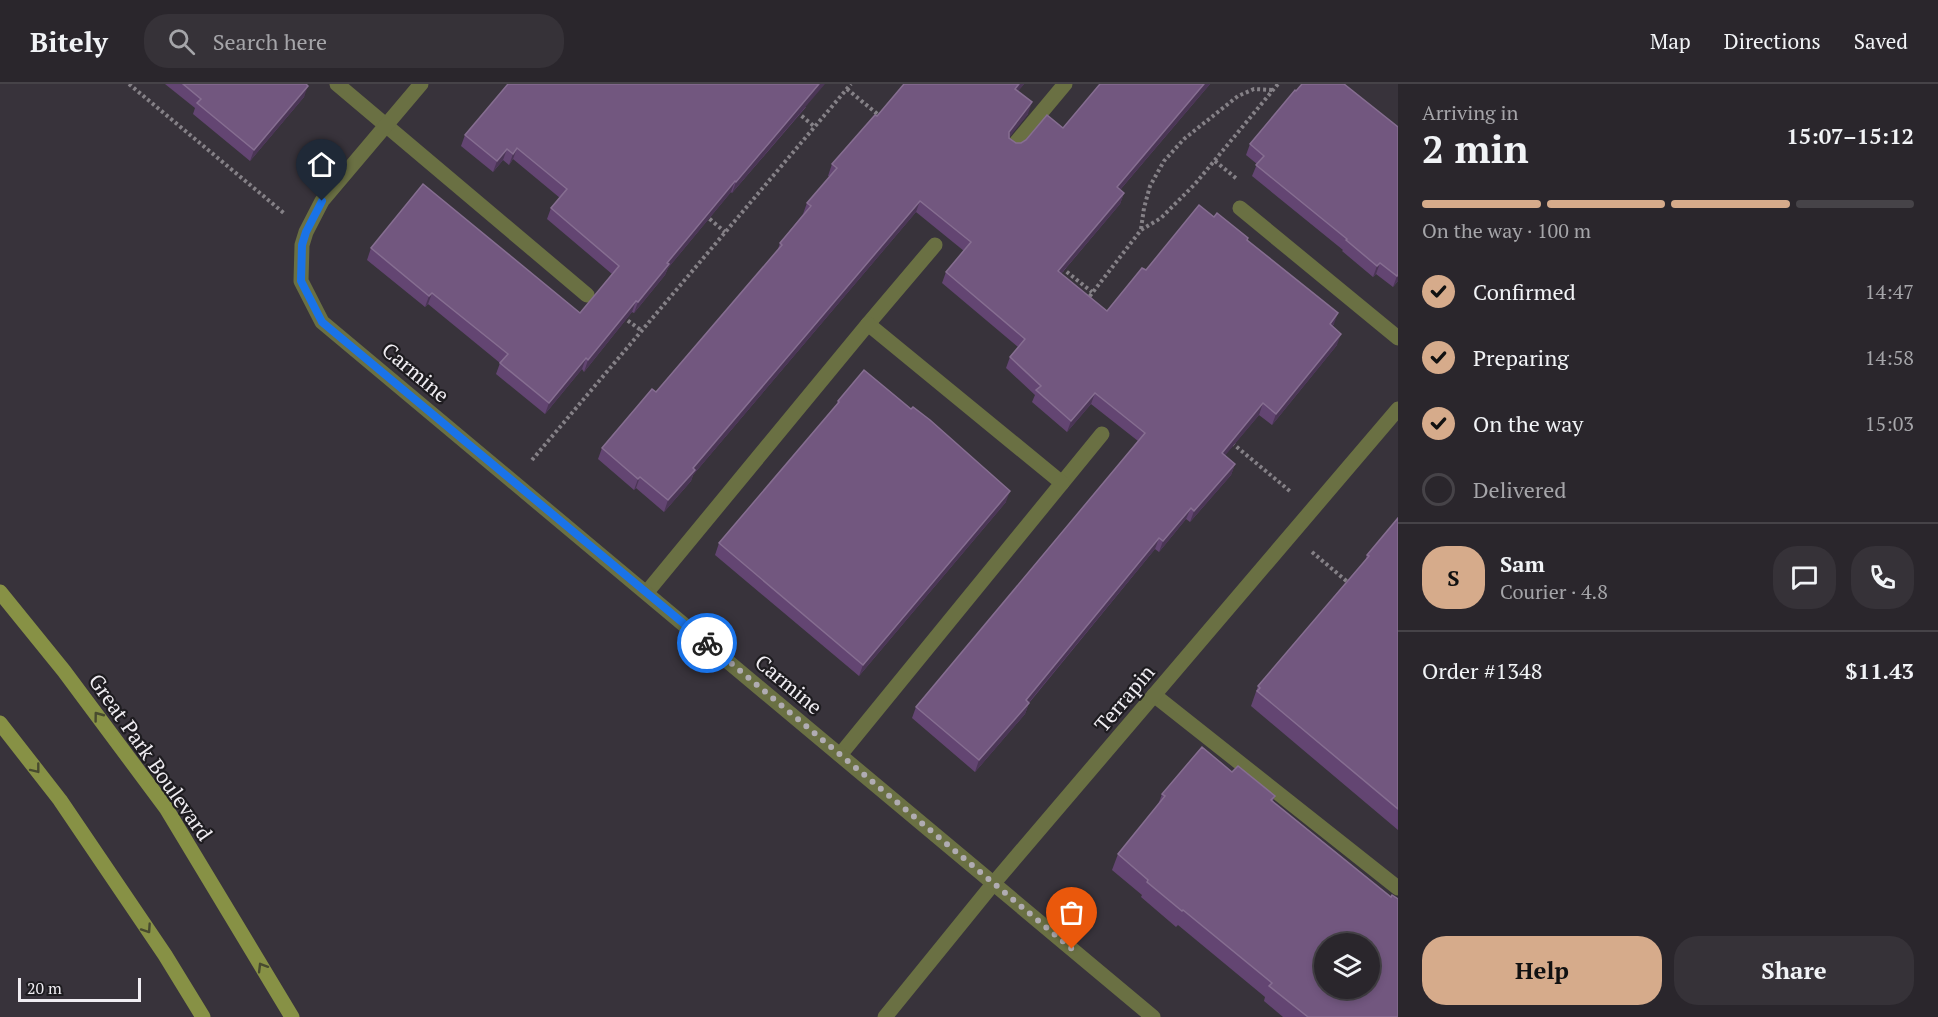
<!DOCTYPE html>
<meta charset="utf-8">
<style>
:root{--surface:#2a262c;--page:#363238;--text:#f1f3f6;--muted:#a5a5a9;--line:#464348;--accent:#d6ab8b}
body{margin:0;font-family:"PT Serif",serif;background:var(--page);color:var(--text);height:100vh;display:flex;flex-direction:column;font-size:22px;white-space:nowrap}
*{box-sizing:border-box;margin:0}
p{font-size:20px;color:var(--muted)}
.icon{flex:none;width:33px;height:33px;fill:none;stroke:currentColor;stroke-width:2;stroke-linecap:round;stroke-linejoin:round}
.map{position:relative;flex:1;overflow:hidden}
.panel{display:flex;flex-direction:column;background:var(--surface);width:540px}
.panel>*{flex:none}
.controls{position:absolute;left:1314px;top:849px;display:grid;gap:12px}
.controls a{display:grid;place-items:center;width:66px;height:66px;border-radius:50%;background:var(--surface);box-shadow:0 3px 9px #0003,0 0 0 2px var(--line);font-size:30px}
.scale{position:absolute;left:18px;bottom:15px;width:123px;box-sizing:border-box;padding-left:6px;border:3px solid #f0edf2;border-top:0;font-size:16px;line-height:21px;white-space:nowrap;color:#f0edf2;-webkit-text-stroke:4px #1e1c20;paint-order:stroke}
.pin{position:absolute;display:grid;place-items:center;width:51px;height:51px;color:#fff;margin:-62px -26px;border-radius:50% 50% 50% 0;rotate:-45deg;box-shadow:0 0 6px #0007}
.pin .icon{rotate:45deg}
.courier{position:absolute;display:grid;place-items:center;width:60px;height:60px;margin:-30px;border:4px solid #1a73e8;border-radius:50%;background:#fff;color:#222;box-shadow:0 2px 8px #0007}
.headline em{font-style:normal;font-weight:700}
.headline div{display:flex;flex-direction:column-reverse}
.headline{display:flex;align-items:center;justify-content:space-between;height:102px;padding:0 24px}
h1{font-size:39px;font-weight:700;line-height:45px}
.bar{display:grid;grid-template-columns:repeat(4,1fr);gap:9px 6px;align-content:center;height:72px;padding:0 24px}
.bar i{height:8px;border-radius:4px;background:var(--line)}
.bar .current{background:var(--accent)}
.bar p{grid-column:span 4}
.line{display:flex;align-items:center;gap:15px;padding:0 24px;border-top:2px solid var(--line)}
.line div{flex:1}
.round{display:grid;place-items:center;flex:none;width:63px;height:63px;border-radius:24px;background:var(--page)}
ol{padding:0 24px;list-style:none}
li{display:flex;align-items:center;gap:18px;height:66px}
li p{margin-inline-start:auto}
li .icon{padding:6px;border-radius:50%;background:var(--accent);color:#111;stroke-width:4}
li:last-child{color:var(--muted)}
li i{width:33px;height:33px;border:3px solid var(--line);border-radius:50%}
.button{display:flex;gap:12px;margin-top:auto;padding:12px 24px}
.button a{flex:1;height:69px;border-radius:24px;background:var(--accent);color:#111;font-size:24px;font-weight:700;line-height:69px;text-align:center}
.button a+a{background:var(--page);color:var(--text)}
header{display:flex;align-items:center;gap:36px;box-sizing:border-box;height:84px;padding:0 30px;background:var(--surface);border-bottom:2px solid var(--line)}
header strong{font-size:28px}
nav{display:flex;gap:33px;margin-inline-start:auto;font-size:21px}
.search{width:420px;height:54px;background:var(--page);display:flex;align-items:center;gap:15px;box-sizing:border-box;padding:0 21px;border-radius:24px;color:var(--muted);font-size:22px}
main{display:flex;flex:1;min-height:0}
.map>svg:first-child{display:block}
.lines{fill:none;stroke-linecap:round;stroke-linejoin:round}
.path{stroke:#858187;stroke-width:4;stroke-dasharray:3 3;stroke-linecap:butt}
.lane{stroke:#6a7043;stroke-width:15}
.street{stroke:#6a7043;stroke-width:15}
.secondary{stroke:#879145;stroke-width:15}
.wall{fill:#634572}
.shaded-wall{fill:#4b3656}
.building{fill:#72577f;stroke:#866e91;stroke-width:1.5;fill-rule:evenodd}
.oneway{stroke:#484b2f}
.done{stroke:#b0acb2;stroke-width:6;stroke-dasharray:0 10.8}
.route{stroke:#1a73e8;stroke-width:8}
.labels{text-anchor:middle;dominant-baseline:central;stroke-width:4.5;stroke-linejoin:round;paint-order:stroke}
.street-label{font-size:21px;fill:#f0edf2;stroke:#1e1c20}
</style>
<header>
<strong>Bitely</strong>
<div class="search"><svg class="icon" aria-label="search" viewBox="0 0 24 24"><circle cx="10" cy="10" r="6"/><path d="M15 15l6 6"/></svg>Search here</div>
<nav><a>Map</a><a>Directions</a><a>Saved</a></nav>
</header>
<main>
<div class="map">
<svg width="1398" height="933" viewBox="0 0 1398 933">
<rect width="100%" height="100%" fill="#38333b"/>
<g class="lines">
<g class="path">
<polyline points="129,0 285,130"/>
<polyline points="847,5 881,33"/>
<polyline points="797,28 815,43"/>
<polyline points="1215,77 1237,95"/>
<polyline points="705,131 725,148"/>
<polyline points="1141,145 1144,124 1150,102 1164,77 1184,55 1238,12 1254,5 1273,6"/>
<polyline points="1062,184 1092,208"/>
<polyline points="1086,217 1141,146 1161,134 1195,100 1278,0"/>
<polyline points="623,233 642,247"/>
<polyline points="1232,359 1291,408"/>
<polyline points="532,376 851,0"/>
<polyline points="1312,468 1350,500"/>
</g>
<g class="lane">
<polyline points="337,0 587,211"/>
<polyline points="1014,61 1065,0"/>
<polyline points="1240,124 1398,254"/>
<polyline points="868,240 935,161"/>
<polyline points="1062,399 1102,350"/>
<polyline points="647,508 868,240 1062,399 840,671"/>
<polyline points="1154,611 1398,804"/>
</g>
<g class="street">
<polyline points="421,0 322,117 306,148 302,161 301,197 322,238 1153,933"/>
<polyline points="885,933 993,800 1398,325"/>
</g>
<g class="secondary">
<polyline points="0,508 64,587 166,724 292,933"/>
<polyline points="0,639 60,716 165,871 203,933"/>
</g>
</g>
<g class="wall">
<polygon points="165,0 306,0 304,13 250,77 193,30 195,24"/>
<polygon points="904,0 1024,0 1018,7 1028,30 1009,53 1016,59 1021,59 1063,44 1100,0 1210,0 1120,106 1124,109 1120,120 1061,190 1107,227 1146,186 1214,133 1248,157 1334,240 1332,243 1337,261 1272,341 1259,331 1225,371 1235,380 1231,391 1190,438 1186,435 1159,468 1155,465 1029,619 1025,630 975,688 912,634 916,623 1138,357 1091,320 1067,348 1032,318 1035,311 1006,284 1010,273 1018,263 942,199 946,188 964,167 916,128 693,391 691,397 664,428 636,404 634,406 598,375 602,364 656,308 777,168 780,159 803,130 807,119 830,93 828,92 832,80 877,32"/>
<polygon points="1296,7 1398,43 1398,197 1393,203 1376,190 1373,193 1342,167 1343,166 1252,92 1257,80 1246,71 1250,60"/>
<polygon points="806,23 732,109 731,108 668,184 665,191 634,229 632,228 584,288 582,285 545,330 496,290 500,279 428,220 425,223 367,176 371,164 580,229 612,190 547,135 551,124 560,114 513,75 509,81 503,76 493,88 461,62 465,51"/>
<polygon points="838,317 1006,418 859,592 715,471 719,459 836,322"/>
<polygon points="1398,434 1398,746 1251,622 1258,602 1365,477 1367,471"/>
<polygon points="1232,688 1275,712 1273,717 1398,933 1283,933 1264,917 1265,913 1178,841 1176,843 1141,813 1142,811 1112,786 1118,770 1158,721 1162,710"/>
</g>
<g class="shaded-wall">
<polygon points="819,0 825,0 732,109 736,98"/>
<polygon points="1019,0 1024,0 1011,16 1015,5"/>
<polygon points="1204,0 1210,0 1113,114 1117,103"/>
<polygon points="308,2 304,13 250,77 254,66"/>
<polygon points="1032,18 1028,30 1005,59 1009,48"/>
<polygon points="517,64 513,75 509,81 513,70"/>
<polygon points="507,65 503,76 493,88 497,77"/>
<polygon points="735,97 731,108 668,184 665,191 634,229 638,218 667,179"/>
<polygon points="1124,109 1120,120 1054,198 1058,187"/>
<polygon points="920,117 916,128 693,391 691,397 664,428 668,416 693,384"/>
<polygon points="1380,179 1376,190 1373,193 1377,182"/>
<polygon points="1398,190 1398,197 1393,203 1397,192"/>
<polygon points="432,209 428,220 425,223 429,212"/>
<polygon points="636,217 632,228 584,288 588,276"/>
<polygon points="1338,229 1334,240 1325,251 1330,240"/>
<polygon points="1341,250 1337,261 1272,341 1276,330"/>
<polygon points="586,274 582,285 545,330 549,319"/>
<polygon points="1095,309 1091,320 1067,348 1071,337"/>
<polygon points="1263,319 1259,331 1218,380 1222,369"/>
<polygon points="1235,380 1231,391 1190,438 1194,427"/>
<polygon points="640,393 636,404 634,406 638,395"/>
<polygon points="1010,407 1006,418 859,592 863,581"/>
<polygon points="1191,424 1186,435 1159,468 1163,457"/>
<polygon points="1159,454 1155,465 1025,623 1029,619 1025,630 975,688 979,676 1026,616"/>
</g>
<g class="building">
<polygon points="183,0 306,0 308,2 254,66 197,19 201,15"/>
<polygon points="508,0 819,0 736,98 735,97 667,179 669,180 638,218 636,217 588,276 586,274 549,319 500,279 508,270 432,209 429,212 371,164 423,100 580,229 619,182 551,124 567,105 517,64 513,70 507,65 497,77 465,51"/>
<polygon points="904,0 1019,0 1015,5 1032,18 1009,48 1009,54 1016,59 1021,59 1026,56 1047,31 1063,44 1100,0 1204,0 1117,103 1124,109 1058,187 1107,227 1142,184 1146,186 1199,121 1214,133 1217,129 1248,154 1247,156 1338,229 1330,240 1341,250 1276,330 1263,319 1222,369 1235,380 1194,427 1191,424 1163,457 1159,454 1026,616 1029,619 979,676 916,623 1145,349 1095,309 1071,337 1036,306 1041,302 1010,273 1025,255 946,188 971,158 920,117 693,384 695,386 668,416 640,393 638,395 602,364 652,305 656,308 782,161 780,159 811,122 807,119 837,84 832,80 875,31 877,32"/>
<polygon points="1302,0 1344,0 1398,43 1398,190 1397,192 1380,179 1377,182 1346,156 1347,155 1256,81 1264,72 1250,60 1295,6 1296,7"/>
<polygon points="864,286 911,325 913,323 930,336 1010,407 863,581 719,459 839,318 838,317"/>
<polygon points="1398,434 1398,725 1257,607 1260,604 1258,602 1369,472 1367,471"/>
<path d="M1202 663 1232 688 1238 682 1275 712 1271 716 1391 813 1392 811 1398 815V933H1308L1269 902 1272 899 1183 826 1182 827 1147 798 1148 796 1118 770 1165 712 1162 710ZM1324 860H1370V904H1324Z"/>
</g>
<defs><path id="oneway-chevron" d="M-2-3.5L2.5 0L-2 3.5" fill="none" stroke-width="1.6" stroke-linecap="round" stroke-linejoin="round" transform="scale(1.5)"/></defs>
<g class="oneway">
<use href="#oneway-chevron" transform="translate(98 632) rotate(-127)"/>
<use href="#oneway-chevron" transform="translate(36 685) rotate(52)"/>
<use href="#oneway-chevron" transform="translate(147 845) rotate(56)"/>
<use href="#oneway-chevron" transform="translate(262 883) rotate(-121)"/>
</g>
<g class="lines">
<polyline class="done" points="707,559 1072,865"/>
<polyline class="route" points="322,117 306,148 302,161 301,197 322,238 707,559"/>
</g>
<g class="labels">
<g class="street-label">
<text transform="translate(416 288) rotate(40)">Carmine</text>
<text transform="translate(789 600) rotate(40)">Carmine</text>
<text transform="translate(1124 614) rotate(-50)">Terrapin</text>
<text transform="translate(151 673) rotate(55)">Great Park Boulevard</text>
</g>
</g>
</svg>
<div class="controls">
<a><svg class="icon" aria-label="layers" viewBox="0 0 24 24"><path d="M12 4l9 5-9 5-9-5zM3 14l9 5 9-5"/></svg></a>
</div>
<div class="scale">20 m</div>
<div class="pin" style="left:1072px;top:865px;background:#ea580c"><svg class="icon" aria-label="bag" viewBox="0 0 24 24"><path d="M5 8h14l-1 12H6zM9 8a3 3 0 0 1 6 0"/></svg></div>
<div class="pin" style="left:322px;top:117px;background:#1f2937"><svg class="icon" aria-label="home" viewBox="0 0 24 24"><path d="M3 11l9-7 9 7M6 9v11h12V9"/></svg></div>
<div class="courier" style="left:707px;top:559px"><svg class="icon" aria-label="bike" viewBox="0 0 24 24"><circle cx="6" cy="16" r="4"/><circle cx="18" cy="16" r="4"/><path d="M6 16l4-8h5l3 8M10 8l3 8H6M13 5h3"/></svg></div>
</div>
<section class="panel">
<div class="headline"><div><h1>2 min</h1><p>Arriving in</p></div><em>15:07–15:12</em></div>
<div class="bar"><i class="current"></i><i class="current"></i><i class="current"></i><i></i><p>On the way · 100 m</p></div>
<ol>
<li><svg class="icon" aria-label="check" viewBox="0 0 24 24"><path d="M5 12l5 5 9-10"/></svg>Confirmed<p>14:47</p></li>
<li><svg class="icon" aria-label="check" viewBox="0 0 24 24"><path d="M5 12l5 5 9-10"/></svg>Preparing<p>14:58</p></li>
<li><svg class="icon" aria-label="check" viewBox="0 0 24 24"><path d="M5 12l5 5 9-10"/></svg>On the way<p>15:03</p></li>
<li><i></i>Delivered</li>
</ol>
<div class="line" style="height:108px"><b class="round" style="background:var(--accent);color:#111">S</b><div><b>Sam</b><p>Courier · 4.8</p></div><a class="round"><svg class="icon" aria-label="chat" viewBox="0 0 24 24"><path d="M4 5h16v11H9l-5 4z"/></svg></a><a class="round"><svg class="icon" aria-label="phone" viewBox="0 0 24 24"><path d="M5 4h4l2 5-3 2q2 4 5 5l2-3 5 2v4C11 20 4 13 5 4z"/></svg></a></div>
<div class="line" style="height:78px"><div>Order #1348</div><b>$11.43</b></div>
<div class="button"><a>Help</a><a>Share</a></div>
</section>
</main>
